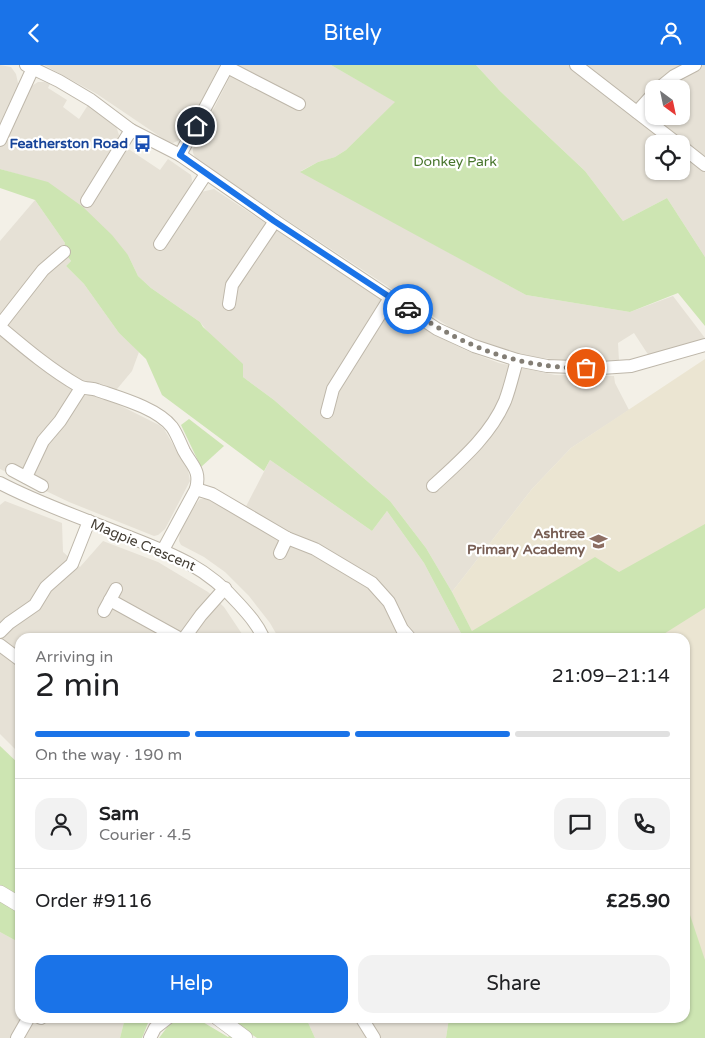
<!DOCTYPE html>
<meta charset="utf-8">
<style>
:root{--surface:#fff;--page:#f2f2f2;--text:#202124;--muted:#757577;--line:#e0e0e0;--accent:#1a73e8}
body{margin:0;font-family:"Varela Round",sans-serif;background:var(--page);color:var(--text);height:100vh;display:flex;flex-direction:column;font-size:19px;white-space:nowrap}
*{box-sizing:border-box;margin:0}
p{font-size:16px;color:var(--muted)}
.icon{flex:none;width:28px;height:28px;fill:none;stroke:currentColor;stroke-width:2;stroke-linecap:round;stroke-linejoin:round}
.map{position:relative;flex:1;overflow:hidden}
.drawer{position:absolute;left:15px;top:568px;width:675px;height:390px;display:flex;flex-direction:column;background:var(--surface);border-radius:15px;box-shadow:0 1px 4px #0004}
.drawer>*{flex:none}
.needle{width:32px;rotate:147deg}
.controls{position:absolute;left:645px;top:15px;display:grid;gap:10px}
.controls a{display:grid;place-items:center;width:45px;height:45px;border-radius:10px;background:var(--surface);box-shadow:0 1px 4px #0004;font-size:25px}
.pin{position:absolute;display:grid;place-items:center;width:42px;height:42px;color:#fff;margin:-21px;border:2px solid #fff;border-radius:50%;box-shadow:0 1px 5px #0007}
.courier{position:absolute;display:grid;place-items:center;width:50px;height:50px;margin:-25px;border:4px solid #1a73e8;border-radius:50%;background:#fff;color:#222;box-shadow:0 1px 6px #0007}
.overview em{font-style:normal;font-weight:600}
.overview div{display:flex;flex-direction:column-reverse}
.overview{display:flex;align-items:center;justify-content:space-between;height:85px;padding:0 20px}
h1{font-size:32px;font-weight:600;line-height:38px}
.bar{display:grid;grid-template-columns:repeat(4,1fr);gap:8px 5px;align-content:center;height:60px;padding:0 20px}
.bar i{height:6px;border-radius:4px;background:var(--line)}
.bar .active{background:var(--accent)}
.bar p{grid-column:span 4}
.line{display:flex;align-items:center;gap:12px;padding:0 20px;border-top:1px solid var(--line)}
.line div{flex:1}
.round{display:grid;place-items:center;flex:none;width:52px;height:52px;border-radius:15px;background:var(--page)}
.cta{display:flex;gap:10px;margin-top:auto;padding:10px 20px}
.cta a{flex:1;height:58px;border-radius:15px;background:var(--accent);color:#fff;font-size:20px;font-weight:600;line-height:58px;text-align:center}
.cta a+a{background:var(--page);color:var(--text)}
header{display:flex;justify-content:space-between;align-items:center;height:65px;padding:0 20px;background:var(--accent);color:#fff;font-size:22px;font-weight:600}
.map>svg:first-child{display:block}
.residential{fill:#e6e1d6;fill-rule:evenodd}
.education{fill:#ebe5d2}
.green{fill:#cde5b2}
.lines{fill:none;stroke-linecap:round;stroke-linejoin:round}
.minor-casing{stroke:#beb7aa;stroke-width:14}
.tertiary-casing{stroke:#beb7aa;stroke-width:16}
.minor{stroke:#fff;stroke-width:12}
.tertiary{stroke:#fff;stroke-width:15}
.done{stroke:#837e75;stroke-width:5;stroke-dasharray:0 9}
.route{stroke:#1a73e8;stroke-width:6}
.labels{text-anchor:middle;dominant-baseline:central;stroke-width:4.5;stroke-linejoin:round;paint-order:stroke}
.transit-label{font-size:14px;font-weight:bold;fill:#164399;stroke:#fff;text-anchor:end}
.park-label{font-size:14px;fill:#47752c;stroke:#fff}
.education-label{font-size:14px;font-weight:bold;fill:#785e54;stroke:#fff;text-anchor:end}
.street-label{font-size:14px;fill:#464037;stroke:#fff}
</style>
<header><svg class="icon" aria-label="back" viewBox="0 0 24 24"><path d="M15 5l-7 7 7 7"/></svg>Bitely<svg class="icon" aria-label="person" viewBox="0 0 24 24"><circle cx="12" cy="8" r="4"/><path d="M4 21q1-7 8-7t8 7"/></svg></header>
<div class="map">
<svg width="705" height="973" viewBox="0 0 705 973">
<rect width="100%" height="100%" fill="#f3f0e7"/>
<g class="residential">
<polygon points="0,0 11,2 16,9 18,18 30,22 38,17 44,17 50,19 48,23 67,35 63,42 79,54 88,40 115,58 119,70 117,76 127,83 160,105 168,94 191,110 192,115 191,122 201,127 214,124 433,269 465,285 499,298 555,310 614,311 615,318 629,345 571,383 532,424 452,527 426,483 390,436 274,335 243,312 200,257 151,223 138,211 128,190 48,118 0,104"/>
<polygon points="44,0 220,0 182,74 173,78 168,77 97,29"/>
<polygon points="236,0 331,0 396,37 346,85 335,92 318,97 301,106 526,230 630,247 673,231 705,273 678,284 649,291 634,268 618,278 619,296 572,296 532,292 490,281 457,267 197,96 193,88 193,84"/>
<path d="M476 0H705V192L667 133 623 156 585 106 500 26ZM654 24H681V51H654ZM654 79H681V106H654Z"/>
<polygon points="35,135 65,178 63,185 71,196 66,201 84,219 119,268 139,287 132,306 117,324 113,337 159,360 164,364 188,405 190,416 165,464 158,470 154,471 69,437 0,404 0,176"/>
<polygon points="270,395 372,466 387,446 424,498 463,572 278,572 270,558 249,531 225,507 204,492 181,480 179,476 180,467 196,439 200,434 206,434 211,436 240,453"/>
<polygon points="5,436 62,458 63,487 80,502 103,476 158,497 208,527 224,542 244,572 20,572 20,689 0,669 0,440"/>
<polygon points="0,867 20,878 20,952 125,953 120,973 0,973"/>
<polygon points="306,953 449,953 446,973 315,973"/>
</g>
<polygon class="education" points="705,294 705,973 685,952 685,572 475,572 452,527 532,424 571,383"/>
<g class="green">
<polygon points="331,0 476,0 500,26 585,106 623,156 667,133 705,192 705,261 678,228 630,247 526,230 300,107 318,97 335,92 346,85 395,37"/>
<polygon points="0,104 48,117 83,142 112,170 128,190 138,211 151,223 200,257 203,262 243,299 243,312 274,335 390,436 426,483 452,527 472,566 595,492 619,507 705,459 705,543 659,572 463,572 424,498 387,446 372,466 270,395 264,406 162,330 146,294 119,268 84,219 66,201 71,196 63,185 65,178 35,135 0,123"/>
<polygon points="189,354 224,381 201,402 181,360"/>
<polygon points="0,681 20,700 20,833 0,821"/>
<polygon points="685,835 705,895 705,973 446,973 449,953 685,952"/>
<polygon points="0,836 20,847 20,878 0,867"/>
<polygon points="179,952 196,953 228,972 230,970 234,973 159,973 168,961"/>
<polygon points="125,953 150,953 142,973 120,973"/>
<polygon points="234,953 306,953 315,973 257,973 236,959 238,956"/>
</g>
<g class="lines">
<defs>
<g id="minor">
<polyline points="26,0 59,16 91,35 131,65 180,90 275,156 437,264 474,281 517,295 547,301 601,303 631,301 705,280"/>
<polyline points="576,0 678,79"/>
<polyline points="227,2 299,39"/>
<polyline points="658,24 674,11 695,0"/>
<polyline points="637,47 654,28"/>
<polyline points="0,75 33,3"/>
<polyline points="681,81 705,100"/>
<polyline points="180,90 228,0"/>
<polyline points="87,136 131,65"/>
<polyline points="160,179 206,109"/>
<polyline points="229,239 232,220 275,156"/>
<polyline points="0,260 43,205 64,187"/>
<path d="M0 262C25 283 51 305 79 321 84 324 92 323 97 325 120 333 157 343 172 362 177 369 180 378 184 386 192 401 201 405 196 424"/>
<polyline points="327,347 333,324 390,233"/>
<polyline points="12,405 42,421"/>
<polyline points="26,412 43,376 60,356 81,323"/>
<path d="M0 418C38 438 79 452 119 468 167 487 204 499 239 539 249 550 257 559 263 572"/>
<path d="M433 421C460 396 490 371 505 336 510 323 513 309 517 295"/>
<polyline points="163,485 196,424 212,429 287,473 315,484 372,518 389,537 402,564 409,572"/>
<polyline points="280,488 287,473"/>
<polyline points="110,535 177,572"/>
<polyline points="104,546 116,524"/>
<polyline points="0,567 9,558 35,540 46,522 72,499 89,456"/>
<polyline points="185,572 201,550 225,523"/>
<polyline points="0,580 20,595"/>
<polyline points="39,952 41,953"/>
<polyline points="361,952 374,973"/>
<polyline points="17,973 29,952"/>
<polyline points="150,973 155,963 169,952"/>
</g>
<g id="tertiary">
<polyline points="0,828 20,840"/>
<polyline points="217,952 245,973"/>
</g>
</defs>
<use href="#minor" class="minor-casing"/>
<use href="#tertiary" class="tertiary-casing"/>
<use href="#minor" class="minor"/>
<use href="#tertiary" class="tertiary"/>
</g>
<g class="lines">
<path class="done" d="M408 244C466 282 516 303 586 303"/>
<polyline class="route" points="196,61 180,90 274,156 408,244"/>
</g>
<defs>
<symbol id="bus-bare" viewBox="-9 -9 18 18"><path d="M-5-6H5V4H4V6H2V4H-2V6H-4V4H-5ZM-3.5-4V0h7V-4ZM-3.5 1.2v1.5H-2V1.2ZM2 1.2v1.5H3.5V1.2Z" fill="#1a4fb4" stroke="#fff" stroke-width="2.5" paint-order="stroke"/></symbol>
<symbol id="school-bare" viewBox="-9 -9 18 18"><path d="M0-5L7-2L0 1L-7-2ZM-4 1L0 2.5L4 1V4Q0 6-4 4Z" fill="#8d6e63" stroke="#fff" stroke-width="2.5" paint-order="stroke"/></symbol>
</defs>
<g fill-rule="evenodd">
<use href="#bus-bare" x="130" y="66" width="25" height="25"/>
<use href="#school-bare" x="586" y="464" width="25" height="25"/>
</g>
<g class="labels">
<g class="transit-label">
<text x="128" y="78">Featherston Road</text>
</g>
<g class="park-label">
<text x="455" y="96">Donkey Park</text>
</g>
<g class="education-label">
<text x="585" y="468">Ashtree<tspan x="585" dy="16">Primary Academy</tspan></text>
</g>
<g class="street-label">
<text transform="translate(143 480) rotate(23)">Magpie Crescent</text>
</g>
</g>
</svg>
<div class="controls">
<a><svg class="needle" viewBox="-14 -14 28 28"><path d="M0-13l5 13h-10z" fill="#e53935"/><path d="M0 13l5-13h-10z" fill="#757577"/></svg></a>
<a><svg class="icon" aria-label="locate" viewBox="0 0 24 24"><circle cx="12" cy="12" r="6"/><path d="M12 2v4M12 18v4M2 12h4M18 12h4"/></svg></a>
</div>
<div class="pin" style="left:586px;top:303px;background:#ea580c"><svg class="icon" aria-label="bag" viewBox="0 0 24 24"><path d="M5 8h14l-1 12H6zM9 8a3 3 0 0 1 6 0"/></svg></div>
<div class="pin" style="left:196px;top:61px;background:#1f2937"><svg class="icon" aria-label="home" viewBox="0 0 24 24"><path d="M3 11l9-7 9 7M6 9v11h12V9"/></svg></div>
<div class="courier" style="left:408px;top:244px"><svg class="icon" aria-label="car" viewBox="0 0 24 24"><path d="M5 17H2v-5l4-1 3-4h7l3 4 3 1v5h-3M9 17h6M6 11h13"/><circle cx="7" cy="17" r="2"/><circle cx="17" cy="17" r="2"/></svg></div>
<section class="drawer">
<div class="overview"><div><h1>2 min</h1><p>Arriving in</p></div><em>21:09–21:14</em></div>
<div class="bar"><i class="active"></i><i class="active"></i><i class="active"></i><i></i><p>On the way · 190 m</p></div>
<div class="line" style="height:90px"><a class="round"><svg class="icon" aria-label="person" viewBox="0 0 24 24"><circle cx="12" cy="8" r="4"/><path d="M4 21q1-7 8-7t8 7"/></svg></a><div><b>Sam</b><p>Courier · 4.5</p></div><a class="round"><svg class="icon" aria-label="chat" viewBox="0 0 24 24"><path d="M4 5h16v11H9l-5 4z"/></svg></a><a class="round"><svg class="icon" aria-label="phone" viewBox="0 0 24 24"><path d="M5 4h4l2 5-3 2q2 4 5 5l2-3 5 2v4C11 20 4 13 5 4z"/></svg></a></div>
<div class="line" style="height:65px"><div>Order #9116</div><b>£25.90</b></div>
<div class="cta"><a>Help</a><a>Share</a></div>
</section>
</div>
